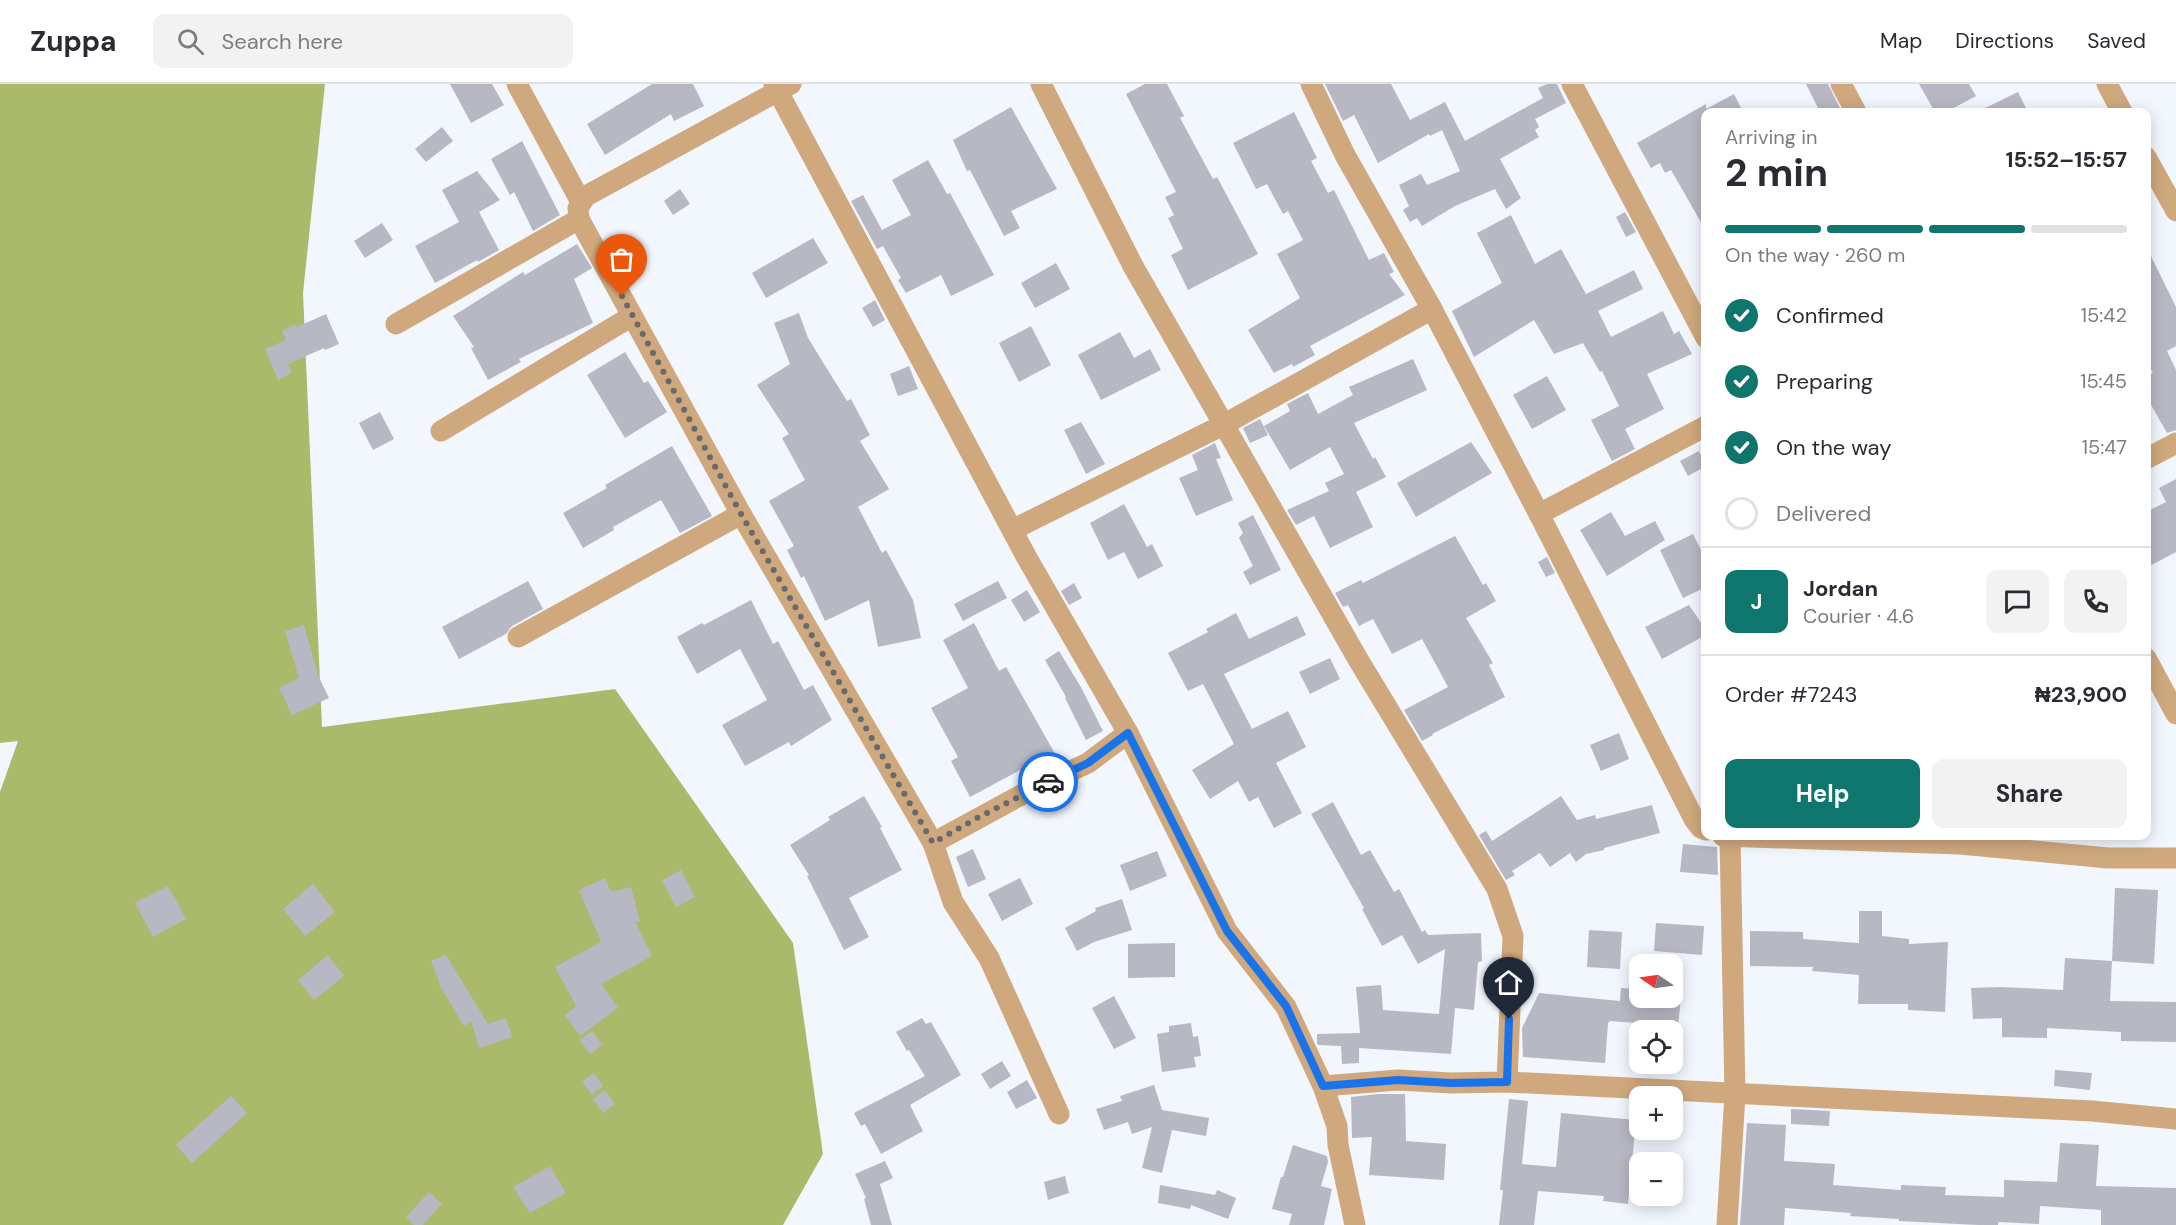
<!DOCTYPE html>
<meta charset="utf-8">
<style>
:root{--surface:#fff;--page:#f2f2f3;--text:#2b2b33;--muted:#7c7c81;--line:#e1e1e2;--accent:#0f766e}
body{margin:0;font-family:"DM Sans",sans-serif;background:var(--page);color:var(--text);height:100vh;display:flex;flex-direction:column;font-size:22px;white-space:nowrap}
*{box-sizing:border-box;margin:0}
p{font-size:20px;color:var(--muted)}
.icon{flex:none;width:33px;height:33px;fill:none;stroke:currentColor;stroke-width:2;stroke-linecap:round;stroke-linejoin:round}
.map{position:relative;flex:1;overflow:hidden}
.details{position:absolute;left:1701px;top:24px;width:450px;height:732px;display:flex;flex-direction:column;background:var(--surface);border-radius:12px;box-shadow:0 3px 15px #0003}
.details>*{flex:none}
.needle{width:39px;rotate:283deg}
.fabs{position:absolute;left:1629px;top:870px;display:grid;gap:12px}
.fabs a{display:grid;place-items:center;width:54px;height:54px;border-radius:12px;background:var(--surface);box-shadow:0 3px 15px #0003;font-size:30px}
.pin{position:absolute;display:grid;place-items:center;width:51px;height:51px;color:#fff;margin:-62px -26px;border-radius:50% 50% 50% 0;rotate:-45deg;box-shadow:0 0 6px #0007}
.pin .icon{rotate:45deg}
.courier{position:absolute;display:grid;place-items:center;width:60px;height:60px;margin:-30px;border:4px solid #1a73e8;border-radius:50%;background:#fff;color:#222;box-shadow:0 2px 8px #0007}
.summary em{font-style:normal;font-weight:700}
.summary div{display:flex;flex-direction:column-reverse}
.summary{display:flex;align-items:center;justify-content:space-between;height:102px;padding:0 24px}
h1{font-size:39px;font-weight:700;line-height:45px}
.bar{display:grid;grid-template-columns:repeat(4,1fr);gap:9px 6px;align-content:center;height:72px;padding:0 24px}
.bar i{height:8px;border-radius:4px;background:var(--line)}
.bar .on{background:var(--accent)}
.bar p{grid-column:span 4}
.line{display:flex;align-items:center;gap:15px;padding:0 24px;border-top:2px solid var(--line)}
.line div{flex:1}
.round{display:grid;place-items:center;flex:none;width:63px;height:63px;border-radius:12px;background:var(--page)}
ol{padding:0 24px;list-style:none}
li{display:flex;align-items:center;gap:18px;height:66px}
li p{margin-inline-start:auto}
li .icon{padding:6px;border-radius:50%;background:var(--accent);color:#fff;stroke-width:4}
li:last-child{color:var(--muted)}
li i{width:33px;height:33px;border:3px solid var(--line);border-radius:50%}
.button{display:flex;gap:12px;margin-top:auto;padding:12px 24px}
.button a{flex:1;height:69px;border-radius:12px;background:var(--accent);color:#fff;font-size:24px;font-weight:700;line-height:69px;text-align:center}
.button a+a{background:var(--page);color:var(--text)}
header{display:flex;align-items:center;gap:36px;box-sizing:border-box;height:84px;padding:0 30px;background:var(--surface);border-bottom:2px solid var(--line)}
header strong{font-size:28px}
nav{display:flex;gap:33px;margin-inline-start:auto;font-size:21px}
.search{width:420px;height:54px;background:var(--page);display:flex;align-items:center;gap:15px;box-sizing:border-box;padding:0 21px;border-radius:12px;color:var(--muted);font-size:22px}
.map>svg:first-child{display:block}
.forest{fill:#abb96b}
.building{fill:#b7b8c4}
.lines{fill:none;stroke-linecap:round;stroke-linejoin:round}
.minor{stroke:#cfa87d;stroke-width:21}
.done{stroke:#66696d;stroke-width:6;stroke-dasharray:0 10.8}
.route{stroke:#1a73e8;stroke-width:8}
</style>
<header>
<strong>Zuppa</strong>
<div class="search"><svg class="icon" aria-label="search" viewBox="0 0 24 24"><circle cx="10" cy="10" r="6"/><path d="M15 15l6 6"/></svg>Search here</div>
<nav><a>Map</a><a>Directions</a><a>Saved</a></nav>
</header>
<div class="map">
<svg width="2176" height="1141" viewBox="0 0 2176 1141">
<rect width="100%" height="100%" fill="#f2f6fd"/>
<polygon class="forest" points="0,0 325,0 303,209 322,643 615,605 793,859 823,1070 783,1141 0,1141 0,708 18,657 0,659"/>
<g class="building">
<polygon points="450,0 492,0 504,21 471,39"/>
<polygon points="652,0 693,0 704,22 674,37 671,30 605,71 587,40"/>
<polygon points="1145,0 1167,0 1184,32 1180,34 1213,95 1217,93 1258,170 1188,206 1171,171 1183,165 1168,134 1174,131 1165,113 1176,108 1126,10"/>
<polygon points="1325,0 1391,0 1410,36 1445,18 1465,57 1543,14 1538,4 1547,0 1557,0 1566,19 1535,35 1539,43 1535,46 1539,53 1500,75 1521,114 1506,125 1495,105 1455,122 1422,142 1417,134 1410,138 1403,126 1409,122 1399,101 1421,90 1427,101 1460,87 1442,46 1430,52 1429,50 1378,79 1354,31 1343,37"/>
<polygon points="1806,0 1828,0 1842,28 1820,28"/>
<polygon points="1919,0 1969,0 1976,12 1946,28 1935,28"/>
<polygon points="2018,8 2028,28 1977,28"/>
<polygon points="1734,10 1743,28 1706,28 1706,147 1671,86 1665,89 1660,79 1651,84 1637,59 1706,20 1706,25"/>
<polygon points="1011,23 1057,105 1011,127 1020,144 1004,152 970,86 967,87 953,56"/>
<polygon points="1294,28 1317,74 1311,77 1328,109 1334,106 1369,176 1384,169 1394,188 1389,190 1405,211 1310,262 1315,271 1293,283 1292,280 1274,289 1248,246 1300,214 1277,170 1303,156 1288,127 1283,130 1267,100 1256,105 1233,59"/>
<polygon points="442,43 453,57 426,78 415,65"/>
<polygon points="522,57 560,131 533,147 514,108 510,111 491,75"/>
<polygon points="928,76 947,110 950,109 994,191 951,212 941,191 906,209 898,196 901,194 883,162 877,165 851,117 863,111 882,146 911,131 892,96"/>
<polygon points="477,87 500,116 479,128 499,166 478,178 477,176 435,199 415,162 459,138 442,106"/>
<polygon points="680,105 690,120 673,131 664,117"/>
<polygon points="1625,128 1636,148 1626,153 1616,133"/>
<polygon points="1511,131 1535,180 1561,165 1586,210 1634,186 1643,205 1598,227 1611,253 1663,227 1674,250 1679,247 1692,270 1647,290 1664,325 1625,345 1635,365 1612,377 1591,336 1619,322 1602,287 1600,288 1583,259 1554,270 1534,236 1474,273 1452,227 1502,199 1477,149"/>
<polygon points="382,139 393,156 365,174 354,157"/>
<polygon points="813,154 828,179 766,214 752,189"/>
<polygon points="577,160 592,184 574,195 593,239 519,275 521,278 488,296 471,264 474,263 453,232 523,188 525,191"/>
<polygon points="2146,162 2176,223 2176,262 2167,267 2176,286 2176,346 2167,349 2146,312 2146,292 2153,289 2146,277"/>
<polygon points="1056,179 1070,205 1035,224 1021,199"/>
<polygon points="875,216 885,236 873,243 862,224"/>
<polygon points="799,229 808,254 847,317 851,315 870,351 860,357 889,405 858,423 882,469 886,466 913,516 921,554 878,563 869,516 825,537 804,492 801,494 787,466 794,462 769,417 805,396 782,354 789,350 757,301 790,280 774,239"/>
<polygon points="326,230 339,260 325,266 324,264 288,280 292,289 278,296 265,265 286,256 282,247 296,240 297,243"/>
<polygon points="1031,242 1051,281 1019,298 999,259"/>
<polygon points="1120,248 1134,274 1150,265 1161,286 1101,316 1078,271"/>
<polygon points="625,268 644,299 648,297 667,328 625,354 587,291"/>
<polygon points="1413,275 1427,306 1354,339 1373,375 1375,373 1386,393 1356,408 1373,443 1330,464 1314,432 1296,441 1287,426 1329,407 1325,399 1344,390 1330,363 1290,386 1264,342 1290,327 1287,320 1308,309 1318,330 1353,311 1349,303"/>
<polygon points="909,282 918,305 898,312 890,290"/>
<polygon points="1547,292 1566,326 1532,345 1513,311"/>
<polygon points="380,328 394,355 373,366 359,339"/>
<polygon points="1260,335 1268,351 1250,359 1243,344"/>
<polygon points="1081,338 1105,380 1086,390 1064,346"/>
<polygon points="1471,358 1492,389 1416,433 1397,399"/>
<polygon points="1215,359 1221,374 1216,375 1233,416 1196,432 1179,394 1198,386 1192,371"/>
<polygon points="672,362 712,432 680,449 661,416 613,443 614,446 583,464 563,429 607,404 605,401"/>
<polygon points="1699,367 1706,382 1688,392 1680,377"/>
<polygon points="2176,395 2176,468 2146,484 2146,428 2166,418 2159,404"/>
<polygon points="1124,420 1147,463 1152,460 1163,482 1138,495 1124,468 1108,476 1090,439"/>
<polygon points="1611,428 1625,452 1655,437 1665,456 1607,492 1580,446"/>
<polygon points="1253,431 1281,486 1250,501 1243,488 1253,482 1239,454 1243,449 1238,439"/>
<polygon points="1693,450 1706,476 1706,503 1683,514 1660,466"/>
<polygon points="1455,452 1483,501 1486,499 1496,517 1466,534 1493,579 1489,581 1505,613 1432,650 1433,651 1422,657 1404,626 1448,603 1422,555 1392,570 1373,535 1359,542 1348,521 1343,523 1335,509 1361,496 1363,499"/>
<polygon points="1547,473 1555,489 1546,493 1538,478"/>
<polygon points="528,497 543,525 512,542 506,550 459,575 442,543"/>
<polygon points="998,497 1007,514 963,537 954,520"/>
<polygon points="1074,499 1082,514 1069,521 1061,507"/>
<polygon points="1027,506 1040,528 1024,538 1011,516"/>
<polygon points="751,516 773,560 778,557 804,606 813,601 832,636 791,662 789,658 745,682 722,641 767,616 740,565 697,590 677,553 702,539 704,541"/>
<polygon points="1689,521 1706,546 1706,551 1662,575 1645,543"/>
<polygon points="1236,529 1249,555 1297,532 1306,551 1224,590 1252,645 1288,627 1306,663 1276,679 1302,729 1274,744 1258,713 1249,718 1238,697 1210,715 1192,686 1234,660 1203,600 1188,607 1168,569 1208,548 1206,545"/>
<polygon points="974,539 999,587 1006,583 1054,668 970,713 951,677 958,673 931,624 968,604 943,556"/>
<polygon points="304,541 318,591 329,614 292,631 279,604 299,594 285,547"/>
<polygon points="1059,567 1082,605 1103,647 1086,656 1065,614 1066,613 1045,576"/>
<polygon points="1330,574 1340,595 1310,610 1299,588"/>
<polygon points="1619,649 1629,675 1601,687 1590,661"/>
<polygon points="864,712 882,743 880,744 902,786 849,814 869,853 844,866 807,792 809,791 790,761 830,736 828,733"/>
<polygon points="1561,712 1577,736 1595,731 1596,735 1652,721 1660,749 1604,764 1604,766 1586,770 1576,778 1570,769 1550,783 1540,769 1512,787 1515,791 1506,796 1479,751 1486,747 1492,757"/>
<polygon points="1333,718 1361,771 1370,766 1394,808 1399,805 1422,848 1425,846 1428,851 1481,849 1482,877 1478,878 1474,926 1455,924 1451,970 1359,964 1359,979 1342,980 1341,962 1318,961 1317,959 1317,950 1360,949 1356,903 1381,901 1383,926 1439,930 1445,865 1418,880 1402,851 1382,862 1362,825 1364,824 1311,730"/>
<polygon points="1683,760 1717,763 1718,791 1680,788"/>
<polygon points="973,765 986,795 968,803 956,773"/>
<polygon points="1157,767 1167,792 1130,807 1120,781"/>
<polygon points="681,786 695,813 676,823 662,796"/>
<polygon points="605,794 611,808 631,803 640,837 635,838 652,872 601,900 618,924 580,952 565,931 576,922 555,883 601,858 579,806"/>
<polygon points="1020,794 1033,820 1002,837 988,810"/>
<polygon points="313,800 335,828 305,852 283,825"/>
<polygon points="168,802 186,835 153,853 135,819"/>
<polygon points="2115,804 2158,806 2154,880 2112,877"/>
<polygon points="1122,815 1132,846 1094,858 1077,867 1065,844 1096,827 1095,824"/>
<polygon points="1859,827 1882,827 1882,852 1909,855 1909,860 1948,858 1945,928 1908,926 1908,920 1858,920 1859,891 1812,887 1813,883 1750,882 1750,847 1803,848 1803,855 1859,859"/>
<polygon points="1656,839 1704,842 1702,871 1654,867"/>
<polygon points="1589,846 1622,848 1620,885 1587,883"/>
<polygon points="1175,859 1175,893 1128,894 1128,860"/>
<polygon points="328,871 344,892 314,916 298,896"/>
<polygon points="446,871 488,940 506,934 512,953 479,964 471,937 464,942 439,900 440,899 431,877"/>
<polygon points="2065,874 2112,877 2110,917 2176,918 2176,958 2121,957 2121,948 2047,944 2047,954 2002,953 2002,934 1973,935 1971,904 2001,903 2063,906"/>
<polygon points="1621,904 1640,905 1640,914 1681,914 1678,942 1610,937 1608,939 1605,979 1523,973 1522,944 1539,909 1620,917"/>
<polygon points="1114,912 1136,954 1114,965 1092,924"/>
<polygon points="922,934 926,940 931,938 961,991 910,1021 923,1047 881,1070 865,1040 861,1042 854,1029 925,992 909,966 907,967 896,948"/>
<polygon points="1191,939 1193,953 1198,952 1201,972 1194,973 1196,983 1162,988 1157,950 1169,948 1169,942"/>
<polygon points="592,947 602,961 590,970 580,956"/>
<polygon points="1002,977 1011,992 990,1005 981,990"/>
<polygon points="2055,986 2092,989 2090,1006 2054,1002"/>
<polygon points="594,989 603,1002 592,1011 582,998"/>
<polygon points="1027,996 1037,1014 1016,1025 1007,1008"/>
<polygon points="1154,1001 1162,1026 1209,1034 1206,1052 1172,1046 1162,1089 1142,1084 1152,1043 1132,1050 1128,1038 1104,1046 1096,1025 1122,1017 1120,1012"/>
<polygon points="605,1006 615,1020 603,1029 593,1015"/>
<polygon points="1378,1010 1405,1010 1406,1057 1446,1060 1444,1096 1369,1091 1372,1053 1352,1054 1351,1013"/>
<polygon points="231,1012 247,1029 192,1079 176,1061"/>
<polygon points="1509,1015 1528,1017 1522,1080 1556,1083 1561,1029 1636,1036 1628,1120 1603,1117 1604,1112 1538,1107 1534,1141 1499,1141 1503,1106 1500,1106"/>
<polygon points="1791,1025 1830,1027 1829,1042 1791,1040"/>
<polygon points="1747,1039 1786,1041 1784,1077 1835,1080 1833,1101 1901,1106 1901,1101 1946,1103 1945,1111 2004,1113 2004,1096 2057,1098 2060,1059 2099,1061 2096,1102 2176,1104 2176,1141 2101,1141 2101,1126 2040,1122 2039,1140 1998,1138 1998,1141 1978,1141 1899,1137 1899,1135 1850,1132 1851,1129 1785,1124 1784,1141 1740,1141"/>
<polygon points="1293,1061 1327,1072 1328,1078 1321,1102 1332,1105 1324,1141 1289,1141 1292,1130 1272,1125 1281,1093 1283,1093"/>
<polygon points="885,1077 893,1094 880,1100 892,1141 871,1141 864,1115 866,1114 855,1090"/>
<polygon points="550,1082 566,1109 530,1129 513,1103"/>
<polygon points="1065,1092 1069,1109 1048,1116 1044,1098"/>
<polygon points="1160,1101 1215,1111 1217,1106 1236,1114 1228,1135 1191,1121 1190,1125 1158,1119"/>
<polygon points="429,1108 442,1120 423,1141 414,1141 406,1133"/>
</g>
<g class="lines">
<g class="minor">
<polyline points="517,0 581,118"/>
<polyline points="774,0 1027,474 1128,649 1227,847 1286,923 1323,1002 1337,1042 1338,1061 1355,1141"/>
<polyline points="791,0 586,112 578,124 579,135 741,430 933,759"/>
<polyline points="1041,0 1133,182 1359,577 1497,805 1513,852 1507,998"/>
<polyline points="1311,0 1345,71 1432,225 1539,430 1694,735 1701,744 1706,746"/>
<polyline points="1572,0 1706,254"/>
<polyline points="1841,0 1856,28"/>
<polyline points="2107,0 2122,28"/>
<polyline points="2146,73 2176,127"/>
<polyline points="396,240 579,135"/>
<polyline points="441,347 632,232"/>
<polyline points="2146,375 2176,359"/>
<polyline points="1539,430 1706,342"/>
<polyline points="1012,446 1223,341 1432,225"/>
<polyline points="518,553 741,430"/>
<polyline points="2146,574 2176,630"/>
<polyline points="1723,752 1960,760 2108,774 2176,774"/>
<polyline points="1323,1002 1398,996 1451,999 1507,998 2092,1027 2176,1035"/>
<polyline points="1059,1030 989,874 953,818 933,759 1034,704 1088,679 1128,649"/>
<polyline points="1727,1141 1735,1010 1730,753"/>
</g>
</g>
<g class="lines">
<polyline class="done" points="622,212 741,430 933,759 979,733 1048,698"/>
<polyline class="route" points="1048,698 1088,679 1128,649 1227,847 1286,922 1323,1002 1398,996 1451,999 1507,998 1509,935"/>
</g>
</svg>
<div class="fabs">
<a><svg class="needle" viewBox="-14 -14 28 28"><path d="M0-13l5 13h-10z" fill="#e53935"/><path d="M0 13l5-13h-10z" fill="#7c7c81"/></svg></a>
<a><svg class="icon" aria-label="locate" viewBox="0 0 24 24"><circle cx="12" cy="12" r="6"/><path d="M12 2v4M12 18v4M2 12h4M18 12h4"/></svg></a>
<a>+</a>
<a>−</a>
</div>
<div class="pin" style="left:622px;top:212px;background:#ea580c"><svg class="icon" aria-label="bag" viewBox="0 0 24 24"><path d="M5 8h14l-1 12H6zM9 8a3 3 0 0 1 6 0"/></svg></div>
<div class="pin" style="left:1509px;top:935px;background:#1f2937"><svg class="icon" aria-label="home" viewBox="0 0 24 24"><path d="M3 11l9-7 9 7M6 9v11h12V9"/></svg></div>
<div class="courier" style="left:1048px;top:698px"><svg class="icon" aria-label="car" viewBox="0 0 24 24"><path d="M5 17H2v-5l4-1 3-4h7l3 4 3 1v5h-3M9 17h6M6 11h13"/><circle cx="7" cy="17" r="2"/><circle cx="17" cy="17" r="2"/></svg></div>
<section class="details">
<div class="summary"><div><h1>2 min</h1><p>Arriving in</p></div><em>15:52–15:57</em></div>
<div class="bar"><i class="on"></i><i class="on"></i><i class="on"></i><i></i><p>On the way · 260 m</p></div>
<ol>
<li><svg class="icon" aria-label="check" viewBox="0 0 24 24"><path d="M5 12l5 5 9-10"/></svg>Confirmed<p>15:42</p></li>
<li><svg class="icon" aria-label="check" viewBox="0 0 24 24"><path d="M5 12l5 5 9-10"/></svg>Preparing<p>15:45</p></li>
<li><svg class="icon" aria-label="check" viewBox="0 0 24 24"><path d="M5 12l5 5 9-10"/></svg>On the way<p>15:47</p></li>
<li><i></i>Delivered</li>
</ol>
<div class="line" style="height:108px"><b class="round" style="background:var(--accent);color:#fff">J</b><div><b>Jordan</b><p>Courier · 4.6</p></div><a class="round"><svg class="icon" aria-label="chat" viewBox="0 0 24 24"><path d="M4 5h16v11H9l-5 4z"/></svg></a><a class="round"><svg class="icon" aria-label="phone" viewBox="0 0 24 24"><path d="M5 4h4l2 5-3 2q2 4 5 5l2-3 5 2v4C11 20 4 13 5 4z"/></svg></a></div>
<div class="line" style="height:78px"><div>Order #7243</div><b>₦23,900</b></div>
<div class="button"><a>Help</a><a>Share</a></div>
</section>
</div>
